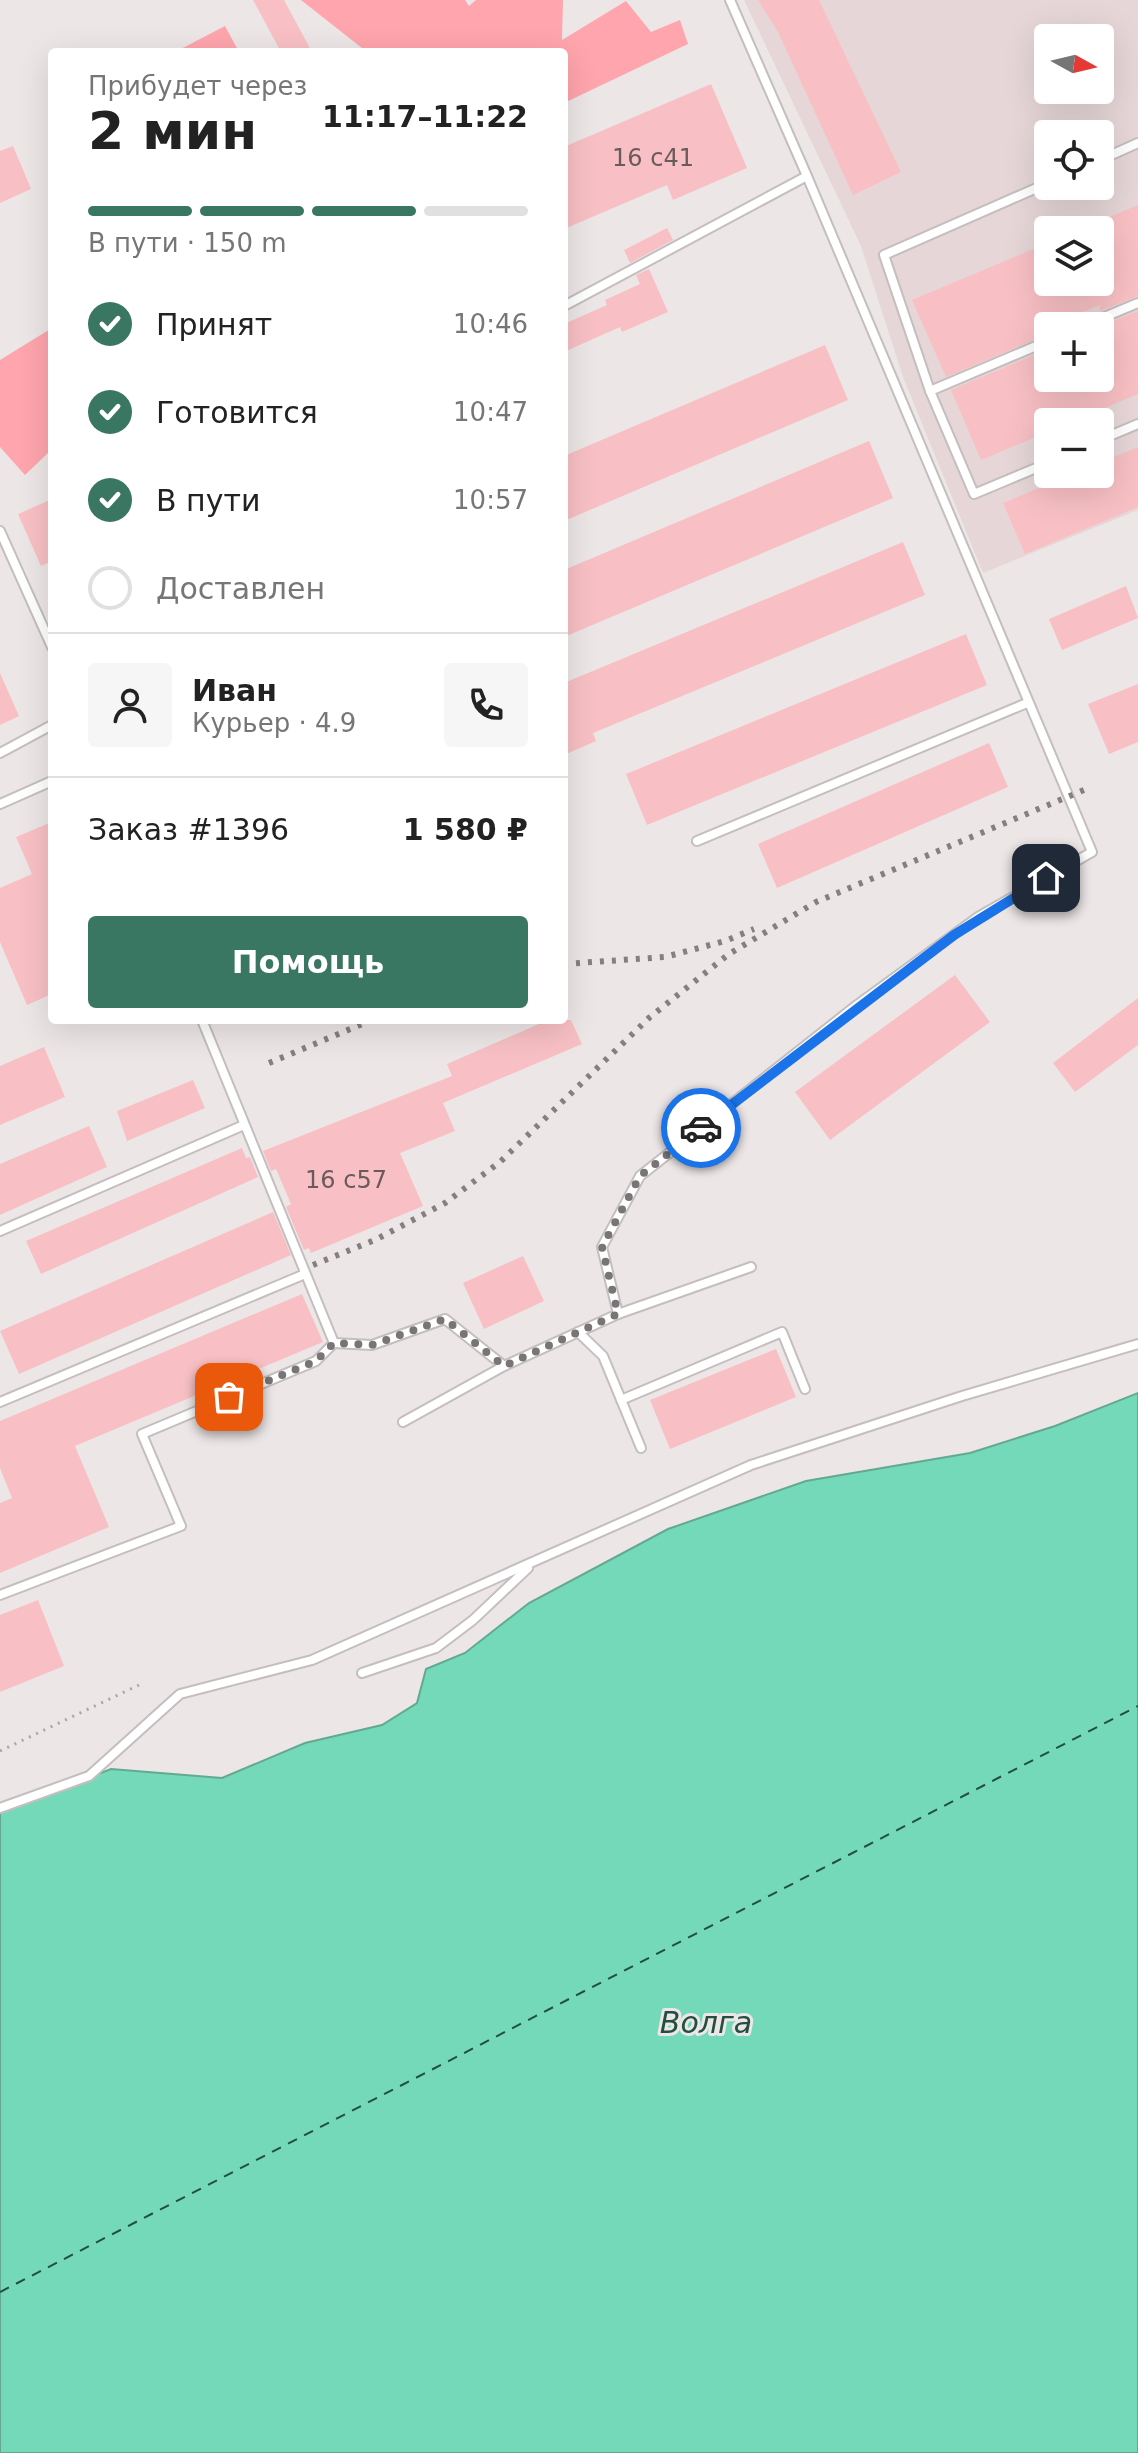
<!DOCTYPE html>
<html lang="ru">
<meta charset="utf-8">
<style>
:root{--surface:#fff;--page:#f6f6f6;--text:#222;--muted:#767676;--line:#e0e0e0;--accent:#3a7763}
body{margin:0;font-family:"DejaVu Sans",sans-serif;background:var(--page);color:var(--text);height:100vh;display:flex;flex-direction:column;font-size:30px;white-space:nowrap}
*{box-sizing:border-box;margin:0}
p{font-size:26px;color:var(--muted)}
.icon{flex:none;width:44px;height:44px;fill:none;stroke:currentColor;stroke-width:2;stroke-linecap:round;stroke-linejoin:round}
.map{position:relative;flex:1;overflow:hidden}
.details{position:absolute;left:48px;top:48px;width:520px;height:976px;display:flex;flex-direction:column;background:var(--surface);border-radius:8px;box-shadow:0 8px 32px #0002}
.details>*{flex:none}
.needle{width:52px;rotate:98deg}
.fabs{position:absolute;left:1034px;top:24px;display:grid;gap:16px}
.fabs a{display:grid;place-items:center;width:80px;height:80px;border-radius:8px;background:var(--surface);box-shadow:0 8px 32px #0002;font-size:40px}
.pin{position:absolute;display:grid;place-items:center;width:68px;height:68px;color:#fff;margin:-34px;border-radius:16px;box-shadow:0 4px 12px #0006}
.courier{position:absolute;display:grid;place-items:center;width:80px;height:80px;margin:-40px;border:6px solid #1a73e8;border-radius:50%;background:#fff;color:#222;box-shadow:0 2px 10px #0007}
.head em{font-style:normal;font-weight:700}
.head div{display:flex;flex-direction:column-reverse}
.head{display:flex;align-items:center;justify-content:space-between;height:136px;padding:0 40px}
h1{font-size:52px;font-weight:700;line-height:60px}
.bar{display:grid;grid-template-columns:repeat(4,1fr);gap:12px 8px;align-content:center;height:96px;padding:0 40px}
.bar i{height:10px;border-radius:6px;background:var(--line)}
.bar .selected{background:var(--accent)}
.bar p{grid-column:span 4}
.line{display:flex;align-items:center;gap:20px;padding:0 40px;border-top:2px solid var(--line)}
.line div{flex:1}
.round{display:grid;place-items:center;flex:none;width:84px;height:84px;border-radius:8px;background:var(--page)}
ol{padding:0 40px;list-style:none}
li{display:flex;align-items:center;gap:24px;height:88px}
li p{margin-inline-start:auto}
li .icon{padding:8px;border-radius:50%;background:var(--accent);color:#fff;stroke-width:4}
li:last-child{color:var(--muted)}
li i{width:44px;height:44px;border:4px solid var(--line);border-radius:50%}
.button{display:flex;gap:16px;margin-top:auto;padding:16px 40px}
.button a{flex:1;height:92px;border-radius:8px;background:var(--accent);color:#fff;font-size:32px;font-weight:700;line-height:92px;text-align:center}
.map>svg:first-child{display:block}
.built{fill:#e6d6d7;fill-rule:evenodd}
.green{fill:#ffa5ad}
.water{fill:#74d9b8;stroke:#63a992;stroke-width:2}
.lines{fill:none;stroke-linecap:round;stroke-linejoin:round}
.ferry{stroke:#234f41;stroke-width:2;stroke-dasharray:10 8;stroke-linecap:butt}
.building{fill:#f8c0c4}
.lane-casing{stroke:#c4bebe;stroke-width:12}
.path{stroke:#aaa5a6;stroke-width:3;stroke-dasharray:2 6;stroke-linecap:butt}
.lane{stroke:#fff;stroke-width:8}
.rail{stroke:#848081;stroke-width:6;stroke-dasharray:4 8;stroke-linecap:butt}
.done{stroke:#797576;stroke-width:8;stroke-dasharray:0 14.4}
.route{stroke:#1a73e8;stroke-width:10}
.labels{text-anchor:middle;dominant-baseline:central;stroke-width:6;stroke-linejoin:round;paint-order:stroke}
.number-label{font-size:24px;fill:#6a5a5c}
.water-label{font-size:30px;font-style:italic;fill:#234f41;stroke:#ede6e7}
</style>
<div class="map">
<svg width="1138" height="2453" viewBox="0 0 1138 2453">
<rect width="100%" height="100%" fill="#ede6e7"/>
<path class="built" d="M744 0H1138V510L983 573 903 377 861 246ZM1048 38H1100V90H1048ZM1048 134H1100V186H1048ZM1048 230H1100V282H1048ZM1048 326H1100V378H1048ZM1048 422H1100V474H1048Z"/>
<g class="green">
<polygon points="301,0 465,0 469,6 476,0 563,0 562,40 626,1 651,32 680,20 688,44 564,103 564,52 367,52"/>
<polygon points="225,26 239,52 175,52"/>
<polygon points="52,328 52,449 25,475 0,447 0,360"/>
</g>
<polygon class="water" points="1138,1393 1138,2453 0,2453 0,1812 111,1769 222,1778 305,1743 382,1725 417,1703 426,1669 465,1653 529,1603 668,1529 806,1481 970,1453 1055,1426"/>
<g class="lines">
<polyline class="ferry" points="0,2292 1138,1706"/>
</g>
<g class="building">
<polygon points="253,0 284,0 312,52 281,52"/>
<polygon points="758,0 819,0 901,172 853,195 778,32"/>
<polygon points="711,84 747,168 673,200 667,185 564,229 564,147"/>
<polygon points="13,146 31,189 0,203 0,151"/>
<polygon points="1138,205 1138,296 1100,311 1100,305 1048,326 1048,334 946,377 912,300 1048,243 1048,282 1100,282 1100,221"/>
<polygon points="667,228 673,240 630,263 624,250"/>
<polygon points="649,269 668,312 622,332 620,327 564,352 564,324 607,305 605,300 640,284 636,275"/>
<polygon points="1138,311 1138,394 1072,422 1048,422 1048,432 981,460 951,390 1048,349 1048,378 1100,378 1100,326"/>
<polygon points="825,345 848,400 564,521 564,456"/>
<polygon points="869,441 893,498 564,637 564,570"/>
<polygon points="1138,447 1138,507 1025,554 1003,503 1073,474 1100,474 1100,463"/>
<polygon points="52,499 52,561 41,566 18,514"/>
<polygon points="903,542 925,595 593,733 596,741 564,755 564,683"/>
<polygon points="1126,586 1138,618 1062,650 1049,619"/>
<polygon points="966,634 987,685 647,825 626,774"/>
<polygon points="0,673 19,716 0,725"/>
<polygon points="1138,684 1138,742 1109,754 1088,704"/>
<polygon points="989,743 1008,787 777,888 758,844"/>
<polygon points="52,822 52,994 27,1005 0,942 0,888 32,874 16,837"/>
<polygon points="955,975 990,1022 830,1140 795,1092"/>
<polygon points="1138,998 1138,1045 1075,1092 1053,1063"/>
<polygon points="548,1020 571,1020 582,1044 443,1103 455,1131 400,1153 423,1206 311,1253 309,1248 304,1250 286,1207 291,1204 276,1169 271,1171 263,1151 452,1076 447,1064"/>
<polygon points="44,1047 65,1097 0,1125 0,1066"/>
<polygon points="193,1080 205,1108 127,1141 117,1111"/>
<polygon points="89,1126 107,1167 0,1215 0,1164"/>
<polygon points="242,1148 246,1158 250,1157 258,1177 41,1274 26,1241"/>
<polygon points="273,1212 291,1255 19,1374 0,1331"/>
<polygon points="523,1256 544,1301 484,1329 463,1283"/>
<polygon points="302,1294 323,1342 75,1446 109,1527 0,1573 0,1503 12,1498 0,1468 0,1421"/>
<polygon points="776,1349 796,1397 670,1449 650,1400"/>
<polygon points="38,1600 64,1666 0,1692 0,1615"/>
</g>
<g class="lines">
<defs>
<g id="lane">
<polyline points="1100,160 1138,143"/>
<polyline points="1048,183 884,255 930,391 974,494 1048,463"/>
<polyline points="564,306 807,176 730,0"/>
<polyline points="1083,326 1138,303"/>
<polyline points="930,391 1048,341"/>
<polyline points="1100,440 1138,424"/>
<polyline points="0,531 52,647"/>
<polyline points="0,753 52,725"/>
<polyline points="0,804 52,781"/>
<polyline points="697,841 1027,703"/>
<polyline points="202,1020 334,1343 372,1345 445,1319 504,1366 618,1314 602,1247 640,1176 857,1005 978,917 1092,852 807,176"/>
<polyline points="0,1231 244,1125"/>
<polyline points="618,1314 751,1267"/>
<polyline points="578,1332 603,1356 641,1448"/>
<polyline points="621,1400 782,1332 805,1389"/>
<polyline points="0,1402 305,1274"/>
<polyline points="403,1422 504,1366"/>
<polyline points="0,1595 181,1526 142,1434 316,1361 334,1343"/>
<polyline points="362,1673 436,1648 473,1620 528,1568"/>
<polyline points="0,1808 89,1776 180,1694 312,1660 751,1465 962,1396 1138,1344"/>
</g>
</defs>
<use href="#lane" class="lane-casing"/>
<polyline class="path" points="0,1751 139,1685"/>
<use href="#lane" class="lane"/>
<g class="rail">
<polyline points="564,964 665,957 725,941 754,929"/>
<polyline points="269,1063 372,1020"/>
<polyline points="313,1265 375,1240 445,1203 500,1162 650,1017 729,954 816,902 1084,790"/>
</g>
</g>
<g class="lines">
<polyline class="done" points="229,1397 316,1361 334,1343 372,1345 445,1319 504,1366 618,1314 602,1247 640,1176 701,1128"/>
<polyline class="route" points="701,1128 954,935 1046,878"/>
</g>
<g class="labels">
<g class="number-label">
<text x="653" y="158">16 с41</text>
<text x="346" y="1180">16 с57</text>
</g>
<g class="water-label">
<text x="706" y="2022">Волга</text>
</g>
</g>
</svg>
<div class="fabs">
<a><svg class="needle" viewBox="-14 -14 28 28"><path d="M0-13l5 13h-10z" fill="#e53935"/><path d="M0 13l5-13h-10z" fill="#767676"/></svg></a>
<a><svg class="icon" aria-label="locate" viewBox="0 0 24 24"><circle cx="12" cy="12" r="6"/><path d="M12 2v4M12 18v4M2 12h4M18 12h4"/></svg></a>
<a><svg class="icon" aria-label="layers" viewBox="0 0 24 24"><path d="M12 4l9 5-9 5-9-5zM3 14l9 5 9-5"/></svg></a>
<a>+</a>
<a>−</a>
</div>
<div class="pin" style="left:229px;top:1397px;background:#ea580c"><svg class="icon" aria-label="bag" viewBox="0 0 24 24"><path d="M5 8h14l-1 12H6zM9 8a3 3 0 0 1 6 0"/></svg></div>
<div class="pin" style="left:1046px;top:878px;background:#1f2937"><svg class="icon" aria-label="home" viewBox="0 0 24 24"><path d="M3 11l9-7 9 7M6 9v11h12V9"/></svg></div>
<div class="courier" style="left:701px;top:1128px"><svg class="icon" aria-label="car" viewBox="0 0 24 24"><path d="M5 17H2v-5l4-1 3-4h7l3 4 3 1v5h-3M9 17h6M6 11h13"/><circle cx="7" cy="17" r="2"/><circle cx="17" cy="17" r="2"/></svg></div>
<section class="details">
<div class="head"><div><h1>2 мин</h1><p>Прибудет через</p></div><em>11:17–11:22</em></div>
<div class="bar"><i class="selected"></i><i class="selected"></i><i class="selected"></i><i></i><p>В пути · 150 m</p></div>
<ol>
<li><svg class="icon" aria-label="check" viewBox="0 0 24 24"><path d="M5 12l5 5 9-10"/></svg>Принят<p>10:46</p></li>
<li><svg class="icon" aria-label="check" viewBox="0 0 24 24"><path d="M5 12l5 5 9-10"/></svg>Готовится<p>10:47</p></li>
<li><svg class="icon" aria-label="check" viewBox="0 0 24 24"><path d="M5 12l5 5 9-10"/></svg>В пути<p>10:57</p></li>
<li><i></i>Доставлен</li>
</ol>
<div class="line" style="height:144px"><a class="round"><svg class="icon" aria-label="person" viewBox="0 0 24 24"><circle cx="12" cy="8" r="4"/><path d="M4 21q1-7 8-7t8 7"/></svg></a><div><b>Иван</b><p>Курьер · 4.9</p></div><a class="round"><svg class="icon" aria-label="phone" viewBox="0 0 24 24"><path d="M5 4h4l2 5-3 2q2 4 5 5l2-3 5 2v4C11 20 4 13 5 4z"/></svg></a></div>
<div class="line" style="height:104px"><div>Заказ #1396</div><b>1 580 ₽</b></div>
<div class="button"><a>Помощь</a></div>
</section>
</div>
